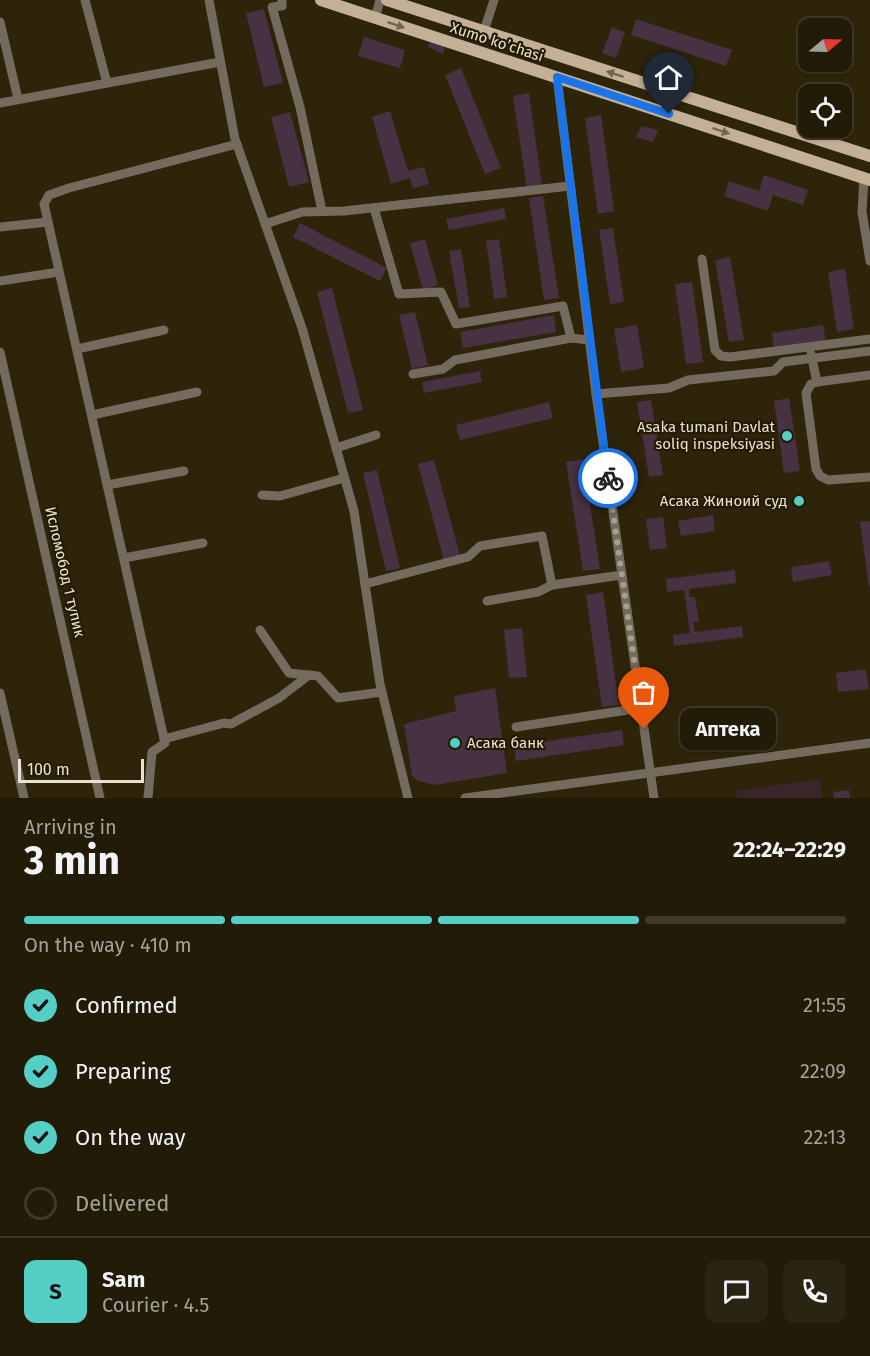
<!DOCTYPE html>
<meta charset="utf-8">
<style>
:root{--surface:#221b08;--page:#2a2412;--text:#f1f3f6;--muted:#a2a19c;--line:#3f3929;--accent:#55cec5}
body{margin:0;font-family:"Fira Sans",sans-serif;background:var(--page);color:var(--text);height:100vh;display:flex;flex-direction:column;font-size:22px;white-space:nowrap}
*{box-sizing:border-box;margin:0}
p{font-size:20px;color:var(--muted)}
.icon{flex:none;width:33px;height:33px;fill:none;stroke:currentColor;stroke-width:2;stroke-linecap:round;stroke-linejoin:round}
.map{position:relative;height:798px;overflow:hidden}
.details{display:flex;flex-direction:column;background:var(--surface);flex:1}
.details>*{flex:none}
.needle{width:39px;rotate:71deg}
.controls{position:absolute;left:798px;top:18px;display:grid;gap:12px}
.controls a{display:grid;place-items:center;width:54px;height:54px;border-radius:12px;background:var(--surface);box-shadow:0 2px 4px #0004,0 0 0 2px var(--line);font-size:30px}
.scale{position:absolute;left:18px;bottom:15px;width:126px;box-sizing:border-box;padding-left:6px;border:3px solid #e8e2d3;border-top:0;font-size:16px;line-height:21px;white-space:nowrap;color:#e8e2d3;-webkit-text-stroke:4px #241b02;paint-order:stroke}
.pin{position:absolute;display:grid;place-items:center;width:51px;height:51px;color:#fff;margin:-62px -26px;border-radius:50% 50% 50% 0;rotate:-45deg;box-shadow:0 0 6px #0007}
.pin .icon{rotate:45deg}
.courier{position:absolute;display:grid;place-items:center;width:60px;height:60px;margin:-30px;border:4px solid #1a73e8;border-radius:50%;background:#fff;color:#222;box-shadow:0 2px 8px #0007}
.bubble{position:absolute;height:42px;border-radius:12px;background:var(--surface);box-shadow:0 2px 4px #0004,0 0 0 2px var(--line);font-size:20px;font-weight:700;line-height:42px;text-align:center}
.head em{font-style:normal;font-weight:700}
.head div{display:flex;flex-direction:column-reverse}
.head{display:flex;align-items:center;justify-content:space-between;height:102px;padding:0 24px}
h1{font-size:39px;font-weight:700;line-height:45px}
.bar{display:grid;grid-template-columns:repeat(4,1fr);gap:9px 6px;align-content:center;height:72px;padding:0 24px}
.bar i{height:8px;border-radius:4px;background:var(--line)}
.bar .selected{background:var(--accent)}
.bar p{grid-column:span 4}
.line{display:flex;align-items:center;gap:15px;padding:0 24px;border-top:2px solid var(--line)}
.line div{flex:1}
.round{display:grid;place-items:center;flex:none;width:63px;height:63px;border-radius:12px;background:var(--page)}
ol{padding:0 24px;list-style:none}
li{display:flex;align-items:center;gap:18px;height:66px}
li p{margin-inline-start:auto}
li .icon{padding:6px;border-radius:50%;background:var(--accent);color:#111;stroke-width:4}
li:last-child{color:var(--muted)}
li i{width:33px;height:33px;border:3px solid var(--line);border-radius:50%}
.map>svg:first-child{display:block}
.education{fill:#3a262a}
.building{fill:#473143}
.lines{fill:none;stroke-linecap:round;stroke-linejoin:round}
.minor{stroke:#746a5e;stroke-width:9}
.major{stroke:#c4b097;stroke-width:12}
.oneway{fill:#74664c}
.done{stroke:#a7a08d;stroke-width:6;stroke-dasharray:0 10.8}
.route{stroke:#1a73e8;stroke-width:8}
.poi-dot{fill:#55cec5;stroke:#241b02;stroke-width:2}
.labels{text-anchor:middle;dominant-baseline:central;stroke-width:4.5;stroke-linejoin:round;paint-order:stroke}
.street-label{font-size:15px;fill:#e8e2d3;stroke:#241b02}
.poi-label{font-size:15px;fill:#e8e2d3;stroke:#241b02;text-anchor:end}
</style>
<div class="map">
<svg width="870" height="798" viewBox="0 0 870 798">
<rect width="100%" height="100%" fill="#2d240a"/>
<polygon class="education" points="820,779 823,798 737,798 736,791"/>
<g class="building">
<polygon points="264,9 283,83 264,87 246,13"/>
<polygon points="636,19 732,50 726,66 631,35"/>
<polygon points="612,27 625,32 616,58 602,53"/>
<polygon points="364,37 405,50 400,68 358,56"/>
<polygon points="430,39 445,46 443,54 428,47"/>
<polygon points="461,68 501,168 485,174 445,75"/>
<polygon points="529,93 542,187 527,189 513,96"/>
<polygon points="390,111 408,171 424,167 429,184 413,188 410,178 391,184 372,117"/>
<polygon points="290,112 309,182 289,187 271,117"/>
<polygon points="601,115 614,211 598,214 585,118"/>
<polygon points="641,126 658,130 653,142 636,137"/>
<polygon points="764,175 808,190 803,205 773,195 768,211 724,196 729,181 759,191"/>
<polygon points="543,196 559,298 544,300 529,198"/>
<polygon points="504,208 506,219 449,230 446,219"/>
<polygon points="300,223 387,268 380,281 293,237"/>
<polygon points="613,228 624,302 610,304 599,230"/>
<polygon points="425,239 438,285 423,290 410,243"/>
<polygon points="499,239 507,297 494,299 486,241"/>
<polygon points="461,249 470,307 459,308 449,251"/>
<polygon points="730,257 744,340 729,342 715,260"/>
<polygon points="845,269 854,329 837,332 828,272"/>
<polygon points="692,282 703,362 686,364 675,284"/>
<polygon points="332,288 363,410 348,413 317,292"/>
<polygon points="415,312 428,365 412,369 399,315"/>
<polygon points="554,315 556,332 463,348 460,332"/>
<polygon points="637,325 644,368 621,372 614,329"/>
<polygon points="823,325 826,342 774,349 772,333"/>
<polygon points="480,371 482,382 424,393 422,382"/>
<polygon points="789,398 800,471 784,473 774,401"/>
<polygon points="651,400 663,475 649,477 637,402"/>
<polygon points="549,402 553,418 460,440 456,425"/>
<polygon points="583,459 600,569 583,571 566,462"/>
<polygon points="434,460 460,555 444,560 418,464"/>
<polygon points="377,470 400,568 386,571 363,473"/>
<polygon points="713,515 715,531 681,536 678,521"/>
<polygon points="663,517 667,548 650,550 646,519"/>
<polygon points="870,521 870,586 869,587 860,522"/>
<polygon points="829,561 832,575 793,582 791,567"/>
<polygon points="735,570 736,583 689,589 690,597 695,597 699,622 693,622 695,632 742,626 743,637 674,646 673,635 690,633 684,590 667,592 666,579"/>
<polygon points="603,592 619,705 602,707 586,595"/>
<polygon points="522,628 527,677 509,678 504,630"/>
<polygon points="866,669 869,689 838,692 836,673"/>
<polygon points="495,688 507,773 435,785 418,781 412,776 404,724 456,711 454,696"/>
<polygon points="622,730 624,745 516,761 514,746"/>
<polygon points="849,790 850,798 834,798 833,792"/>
</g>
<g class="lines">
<g class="minor">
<polyline points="85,0 107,83"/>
<polyline points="209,0 235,139 302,328 354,511 380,684 408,798"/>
<polyline points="282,0 282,6 272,7 300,107 322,211"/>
<polyline points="375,18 380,0"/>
<polyline points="0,22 18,99"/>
<polyline points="484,31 494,0"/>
<polyline points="557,77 596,394 654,798"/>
<polyline points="0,103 220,62"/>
<polyline points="864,178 862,212 870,261"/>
<polyline points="374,208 399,294 441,292 456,324 563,306 571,338 589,340"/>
<polyline points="265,224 302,212 344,211 570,186"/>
<polyline points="0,227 48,222"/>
<polyline points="702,259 715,350 721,356 730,357 870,339"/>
<polyline points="0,281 59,272"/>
<polyline points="77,349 164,330"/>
<polyline points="0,352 100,798"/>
<polyline points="811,354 817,382"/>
<polyline points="413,374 443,369 455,360 571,338"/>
<polyline points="870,375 817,382 811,384 806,393 816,469 820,476 828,480 870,477"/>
<polyline points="596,394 669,388 688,380 774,371 783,362 870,351"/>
<polyline points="92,415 197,392"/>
<polyline points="336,448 376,435"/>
<polyline points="107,485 184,471"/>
<polyline points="262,495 280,496 344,478"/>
<polyline points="124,558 203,543"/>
<polyline points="365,584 468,557 480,546 542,536 552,585 622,575"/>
<polyline points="487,601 538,592 552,585"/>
<polyline points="260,630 289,673 318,676 338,698 382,692"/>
<polyline points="0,693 24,798"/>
<polyline points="516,727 641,708"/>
<polyline points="164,739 224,723 231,724 279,698 309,675"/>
<polyline points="148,798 152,752 165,743 44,204 49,195 69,188 237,144"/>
<polyline points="465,798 870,743"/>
</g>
<g class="major">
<polyline points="321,0 870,180"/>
<polyline points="387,0 870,156"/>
</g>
</g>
<defs><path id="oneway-solid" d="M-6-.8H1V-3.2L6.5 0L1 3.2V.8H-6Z" transform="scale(1.5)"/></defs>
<g class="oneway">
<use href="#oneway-solid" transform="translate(396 25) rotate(18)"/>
<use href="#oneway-solid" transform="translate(615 74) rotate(-162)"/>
<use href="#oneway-solid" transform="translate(721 131) rotate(18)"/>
</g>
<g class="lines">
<polyline class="done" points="608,478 644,729"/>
<polyline class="route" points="608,478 557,77 669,114"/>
</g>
<g class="poi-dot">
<circle cx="787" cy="436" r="6"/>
<circle cx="799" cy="501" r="6"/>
<circle cx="455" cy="743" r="6"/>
</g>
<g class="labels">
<g class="street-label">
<text transform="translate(497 42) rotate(18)">Xumo ko’chasi</text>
<text transform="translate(65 572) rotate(77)">Исломобод 1 тупик</text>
</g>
<g class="poi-label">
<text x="775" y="427">Asaka tumani Davlat<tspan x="775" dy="17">soliq inspeksiyasi</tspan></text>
<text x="787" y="501">Асака Жиноий суд</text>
<text x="467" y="743" text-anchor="start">Асака банк</text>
</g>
</g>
</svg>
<div class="controls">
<a><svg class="needle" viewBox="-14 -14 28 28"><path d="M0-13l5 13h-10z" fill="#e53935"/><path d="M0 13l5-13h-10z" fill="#a2a19c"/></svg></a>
<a><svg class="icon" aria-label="locate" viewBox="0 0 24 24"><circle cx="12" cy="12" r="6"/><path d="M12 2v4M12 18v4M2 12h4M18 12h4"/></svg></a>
</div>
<div class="scale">100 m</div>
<div class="pin" style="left:644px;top:729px;background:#ea580c"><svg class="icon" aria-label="bag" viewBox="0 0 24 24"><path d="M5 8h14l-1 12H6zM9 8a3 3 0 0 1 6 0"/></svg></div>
<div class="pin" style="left:669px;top:114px;background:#1f2937"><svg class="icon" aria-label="home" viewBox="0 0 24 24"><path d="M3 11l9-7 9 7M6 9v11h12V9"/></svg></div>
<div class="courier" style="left:608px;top:478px"><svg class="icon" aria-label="bike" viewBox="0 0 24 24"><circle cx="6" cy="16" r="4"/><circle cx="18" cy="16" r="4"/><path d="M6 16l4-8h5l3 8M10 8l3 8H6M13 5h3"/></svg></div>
<div class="bubble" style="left:680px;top:708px;width:96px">Аптека</div>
</div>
<section class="details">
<div class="head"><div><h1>3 min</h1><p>Arriving in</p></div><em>22:24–22:29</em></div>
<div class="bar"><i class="selected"></i><i class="selected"></i><i class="selected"></i><i></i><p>On the way · 410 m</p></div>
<ol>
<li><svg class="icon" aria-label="check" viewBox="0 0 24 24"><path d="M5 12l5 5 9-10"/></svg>Confirmed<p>21:55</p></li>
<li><svg class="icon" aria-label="check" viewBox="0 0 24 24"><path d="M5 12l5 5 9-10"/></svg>Preparing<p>22:09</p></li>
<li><svg class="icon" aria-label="check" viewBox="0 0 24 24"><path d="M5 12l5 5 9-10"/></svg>On the way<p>22:13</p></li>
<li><i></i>Delivered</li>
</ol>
<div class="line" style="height:108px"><b class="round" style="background:var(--accent);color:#111">S</b><div><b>Sam</b><p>Courier · 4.5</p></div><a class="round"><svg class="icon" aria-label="chat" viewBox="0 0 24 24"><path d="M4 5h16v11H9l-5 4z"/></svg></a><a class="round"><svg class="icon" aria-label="phone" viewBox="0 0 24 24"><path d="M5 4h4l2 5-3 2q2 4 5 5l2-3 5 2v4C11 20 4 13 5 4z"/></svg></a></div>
</section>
